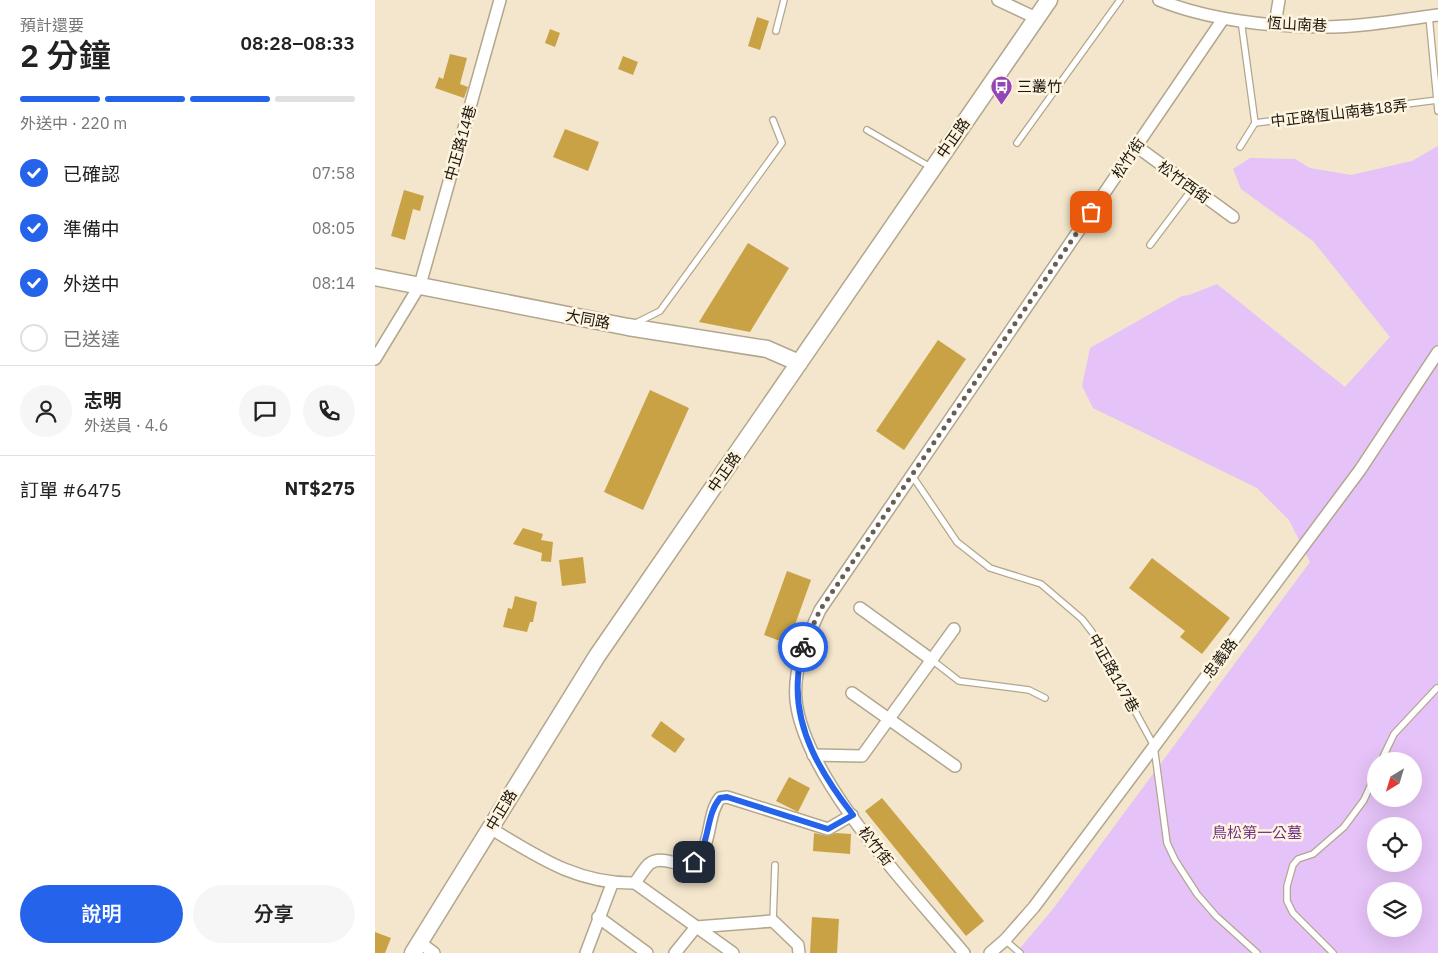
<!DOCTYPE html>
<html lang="zh-TW">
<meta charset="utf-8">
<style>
:root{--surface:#fff;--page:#f6f6f6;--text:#222;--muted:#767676;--line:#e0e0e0;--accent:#2563eb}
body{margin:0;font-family:"IBM Plex Sans","Noto Sans TC",sans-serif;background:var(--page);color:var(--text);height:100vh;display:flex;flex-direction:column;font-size:19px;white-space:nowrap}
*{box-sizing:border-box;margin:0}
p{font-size:16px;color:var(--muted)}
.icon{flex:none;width:28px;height:28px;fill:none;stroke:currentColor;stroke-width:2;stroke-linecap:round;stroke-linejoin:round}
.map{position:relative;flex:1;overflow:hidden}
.sheet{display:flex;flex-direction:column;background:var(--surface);width:375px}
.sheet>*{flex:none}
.needle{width:32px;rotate:218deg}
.buttons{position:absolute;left:992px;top:752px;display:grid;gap:10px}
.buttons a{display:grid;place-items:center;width:55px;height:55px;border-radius:50%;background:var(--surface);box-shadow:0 5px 20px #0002;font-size:25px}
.pin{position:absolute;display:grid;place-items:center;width:42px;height:42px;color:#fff;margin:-21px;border-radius:10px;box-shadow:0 2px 8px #0006}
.courier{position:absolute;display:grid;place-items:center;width:50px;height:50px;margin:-25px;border:4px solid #2563eb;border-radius:50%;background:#fff;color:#222;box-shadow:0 1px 6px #0007}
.summary em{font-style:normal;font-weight:600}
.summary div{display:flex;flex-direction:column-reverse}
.summary{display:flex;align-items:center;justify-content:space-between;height:85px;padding:0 20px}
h1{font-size:32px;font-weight:600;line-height:38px}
.bar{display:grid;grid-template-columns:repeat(4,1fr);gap:8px 5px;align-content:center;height:60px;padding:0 20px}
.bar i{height:6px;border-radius:4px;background:var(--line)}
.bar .current{background:var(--accent)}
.bar p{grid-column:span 4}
.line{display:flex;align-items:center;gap:12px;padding:0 20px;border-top:1px solid var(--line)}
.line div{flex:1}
.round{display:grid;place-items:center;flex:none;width:52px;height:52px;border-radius:26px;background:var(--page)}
ol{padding:0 20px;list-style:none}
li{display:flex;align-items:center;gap:15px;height:55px}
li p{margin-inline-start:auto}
li .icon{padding:5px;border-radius:50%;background:var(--accent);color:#fff;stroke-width:4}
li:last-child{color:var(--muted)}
li i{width:28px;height:28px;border:2px solid var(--line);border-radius:50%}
.primary-button{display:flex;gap:10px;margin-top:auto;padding:10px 20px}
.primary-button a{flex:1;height:58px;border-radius:30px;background:var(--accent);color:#fff;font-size:20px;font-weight:600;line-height:58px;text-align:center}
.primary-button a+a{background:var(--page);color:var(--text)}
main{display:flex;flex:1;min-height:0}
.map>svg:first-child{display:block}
.green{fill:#e5c2f7;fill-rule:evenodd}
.building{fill:#c9a245}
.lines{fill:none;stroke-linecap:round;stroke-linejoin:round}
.lane-casing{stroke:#b2a78e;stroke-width:8}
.street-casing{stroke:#b2a78e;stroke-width:14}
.secondary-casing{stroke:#b2a78e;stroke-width:19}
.lane{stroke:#fff;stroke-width:5.5}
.street{stroke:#fff;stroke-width:11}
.secondary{stroke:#fff;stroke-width:16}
.done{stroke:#675f50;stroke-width:5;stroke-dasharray:0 9}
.route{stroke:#2563eb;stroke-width:6}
.labels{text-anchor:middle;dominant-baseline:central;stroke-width:5;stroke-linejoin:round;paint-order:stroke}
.street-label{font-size:15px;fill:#1b170d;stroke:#fef4df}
.poi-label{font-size:15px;fill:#1b170d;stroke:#fef4df;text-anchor:start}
.park-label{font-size:15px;fill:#6e3089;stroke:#fef4df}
</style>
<main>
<section class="sheet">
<div class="summary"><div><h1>2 分鐘</h1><p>預計還要</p></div><em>08:28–08:33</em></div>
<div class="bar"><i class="current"></i><i class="current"></i><i class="current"></i><i></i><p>外送中 · 220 m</p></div>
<ol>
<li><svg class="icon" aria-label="check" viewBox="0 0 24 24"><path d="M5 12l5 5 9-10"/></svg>已確認<p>07:58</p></li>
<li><svg class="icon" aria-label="check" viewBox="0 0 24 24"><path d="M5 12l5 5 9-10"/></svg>準備中<p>08:05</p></li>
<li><svg class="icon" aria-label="check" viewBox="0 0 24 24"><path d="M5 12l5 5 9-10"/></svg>外送中<p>08:14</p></li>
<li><i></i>已送達</li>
</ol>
<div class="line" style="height:90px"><a class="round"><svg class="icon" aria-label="person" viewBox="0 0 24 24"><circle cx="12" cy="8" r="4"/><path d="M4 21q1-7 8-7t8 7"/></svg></a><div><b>志明</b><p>外送員 · 4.6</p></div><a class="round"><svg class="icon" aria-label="chat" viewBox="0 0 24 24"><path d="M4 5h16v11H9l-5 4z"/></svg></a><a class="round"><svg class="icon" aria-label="phone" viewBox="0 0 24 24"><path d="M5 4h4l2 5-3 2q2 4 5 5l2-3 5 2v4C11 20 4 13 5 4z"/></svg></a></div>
<div class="line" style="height:65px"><div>訂單 #6475</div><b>NT$275</b></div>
<div class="primary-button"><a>說明</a><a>分享</a></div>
</section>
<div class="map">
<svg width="1063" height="953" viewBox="0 0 1063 953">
<rect width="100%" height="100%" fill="#f3e6cc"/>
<path class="green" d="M1063 146V953H641L678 909 935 562 914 520 882 488 718 408 707 386 715 348 807 296 814 295 842 284 970 387 1015 337 938 241 866 189 858 169 875 158 920 159 935 168 976 175 1037 161ZM1001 761H1039V799H1001ZM1001 826H1039V864H1001ZM1001 891H1039V929H1001Z"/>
<g class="building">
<polygon points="382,17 394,21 385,50 373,46"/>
<polygon points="175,29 185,33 180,47 170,43"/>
<polygon points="75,54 92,58 85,84 93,87 89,98 60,88 64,77 68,79"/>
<polygon points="248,56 263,62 258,75 243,69"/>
<polygon points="190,129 224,142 213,171 178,157"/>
<polygon points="29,190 49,196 45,211 38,209 30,240 16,236"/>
<polygon points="373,243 414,268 375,332 324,322"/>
<polygon points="563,340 591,359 529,450 501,431"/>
<polygon points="275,390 314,408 268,510 229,492"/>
<polygon points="148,528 168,534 166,540 178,542 176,562 166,561 167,553 138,544"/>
<polygon points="208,557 211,583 187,586 184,560"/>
<polygon points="777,558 855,618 827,654 805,637 810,631 754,588"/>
<polygon points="412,571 436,580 413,644 389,635"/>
<polygon points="140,596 162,602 158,622 155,622 152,632 128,627 133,608 137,609"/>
<polygon points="286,721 310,739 300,753 276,736"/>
<polygon points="414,777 435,788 423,812 401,801"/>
<polygon points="507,798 609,921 591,936 490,811"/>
<polygon points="439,833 453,836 461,833 476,834 475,854 438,851"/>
<polygon points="437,917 464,919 462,953 435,953"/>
<polygon points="0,932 16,938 10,953 0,953"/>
</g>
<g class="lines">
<defs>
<g id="lane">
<polyline points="1054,16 1063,111"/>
<polyline points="866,20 880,123 1063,100"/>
<polyline points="401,31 409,0"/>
<polyline points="492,130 557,168"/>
<polyline points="642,143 745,0"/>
<polyline points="865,147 880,123"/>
<polyline points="775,245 818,188"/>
<polyline points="259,324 285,311 407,143 398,120"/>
<polyline points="536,474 582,542 615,568 666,584 707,619 717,632 779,746 792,843 800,860 822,894 841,916 882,953"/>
<polyline points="557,660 584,681 654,690 670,698"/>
<polyline points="1006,761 1019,734 1062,688"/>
<polyline points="398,921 400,865"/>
<polyline points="630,940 645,953"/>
<polyline points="958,953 918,913 912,901 912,886 918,865 923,859 938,854 969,827 989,800 1001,773"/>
</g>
<g id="street">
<polyline points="623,0 661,18"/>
<path d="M784 0C833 20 896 27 949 27 986 27 1026 20 1063 15"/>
<polyline points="900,24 904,0"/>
<polyline points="761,146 858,217"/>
<polyline points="0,359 45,285 125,0"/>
<polyline points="485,608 557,660"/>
<polyline points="477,693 580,766"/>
<polyline points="438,755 487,756 579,629"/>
<path d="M115 828C163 857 202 884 260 883 264 877 269 869 274 864 288 853 307 871 319 861 338 847 331 815 345 798L352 797 453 829 477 815"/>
<polyline points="260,883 358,953"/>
<polyline points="223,917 272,953"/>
<polyline points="44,942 59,953"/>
<polyline points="211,953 237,884"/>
<polyline points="300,953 321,927 398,921 423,945 424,953"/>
<path d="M589 953C538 892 429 779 421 700 418 667 432 639 445 610L848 19"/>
<polyline points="615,953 630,940 659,907 769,760 985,470 1063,352"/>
</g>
<g id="secondary">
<polyline points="0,277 253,327 392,349 424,363"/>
<polyline points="38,953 222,656 674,0"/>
</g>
</defs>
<use href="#lane" class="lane-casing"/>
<use href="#street" class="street-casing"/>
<use href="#secondary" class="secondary-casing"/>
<use href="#lane" class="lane"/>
<use href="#street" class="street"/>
<use href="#secondary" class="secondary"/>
</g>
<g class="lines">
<polyline class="done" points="428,647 445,610 716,212"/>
<path class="route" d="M319 862C336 842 330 816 345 798L352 797 453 829 478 815C447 775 419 730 423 678 424 667 424 657 428 647"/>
</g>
<defs>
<symbol id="bus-pin" viewBox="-11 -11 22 30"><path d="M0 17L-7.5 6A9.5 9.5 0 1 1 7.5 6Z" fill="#9446b6" stroke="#fef4df"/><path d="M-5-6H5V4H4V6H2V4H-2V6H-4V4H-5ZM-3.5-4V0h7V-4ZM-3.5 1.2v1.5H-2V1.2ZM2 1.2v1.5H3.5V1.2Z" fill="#fff"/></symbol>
</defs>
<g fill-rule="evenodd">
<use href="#bus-pin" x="614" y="74" width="25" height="34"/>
</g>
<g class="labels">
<g class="street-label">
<text transform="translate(922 24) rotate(3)">恆山南巷</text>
<text transform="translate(964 113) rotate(-7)">中正路恆山南巷18弄</text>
<text transform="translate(578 138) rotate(-55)">中正路</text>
<text transform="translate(85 143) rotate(-74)">中正路14巷</text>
<text transform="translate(753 158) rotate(-56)">松竹街</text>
<text transform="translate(809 182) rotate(36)">松竹西街</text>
<text transform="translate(213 319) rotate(11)">大同路</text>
<text transform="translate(349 472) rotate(-55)">中正路</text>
<text transform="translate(845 658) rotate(-53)">忠義路</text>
<text transform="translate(739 673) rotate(61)">中正路147巷</text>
<text transform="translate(126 810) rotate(-59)">中正路</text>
<text transform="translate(501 846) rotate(52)">松竹街</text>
</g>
<g class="poi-label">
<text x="642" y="86">三叢竹</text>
</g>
<g class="park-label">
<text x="882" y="832">鳥松第一公墓</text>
</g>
</g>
</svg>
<div class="buttons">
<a><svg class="needle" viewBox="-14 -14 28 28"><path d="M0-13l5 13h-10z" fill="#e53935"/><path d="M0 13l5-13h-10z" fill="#767676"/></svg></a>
<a><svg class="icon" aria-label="locate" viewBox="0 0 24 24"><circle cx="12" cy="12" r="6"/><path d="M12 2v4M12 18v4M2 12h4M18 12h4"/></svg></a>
<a><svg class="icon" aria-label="layers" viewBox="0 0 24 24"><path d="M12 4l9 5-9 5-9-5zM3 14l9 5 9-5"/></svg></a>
</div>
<div class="pin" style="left:716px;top:212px;background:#ea580c"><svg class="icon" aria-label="bag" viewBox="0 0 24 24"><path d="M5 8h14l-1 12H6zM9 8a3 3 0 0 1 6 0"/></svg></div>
<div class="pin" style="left:319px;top:862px;background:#1f2937"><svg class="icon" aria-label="home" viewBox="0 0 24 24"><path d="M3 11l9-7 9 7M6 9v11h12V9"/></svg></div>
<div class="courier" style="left:428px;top:647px"><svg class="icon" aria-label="bike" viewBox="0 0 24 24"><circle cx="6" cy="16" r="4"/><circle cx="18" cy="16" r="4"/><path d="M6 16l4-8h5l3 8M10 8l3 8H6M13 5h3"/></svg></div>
</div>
</main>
